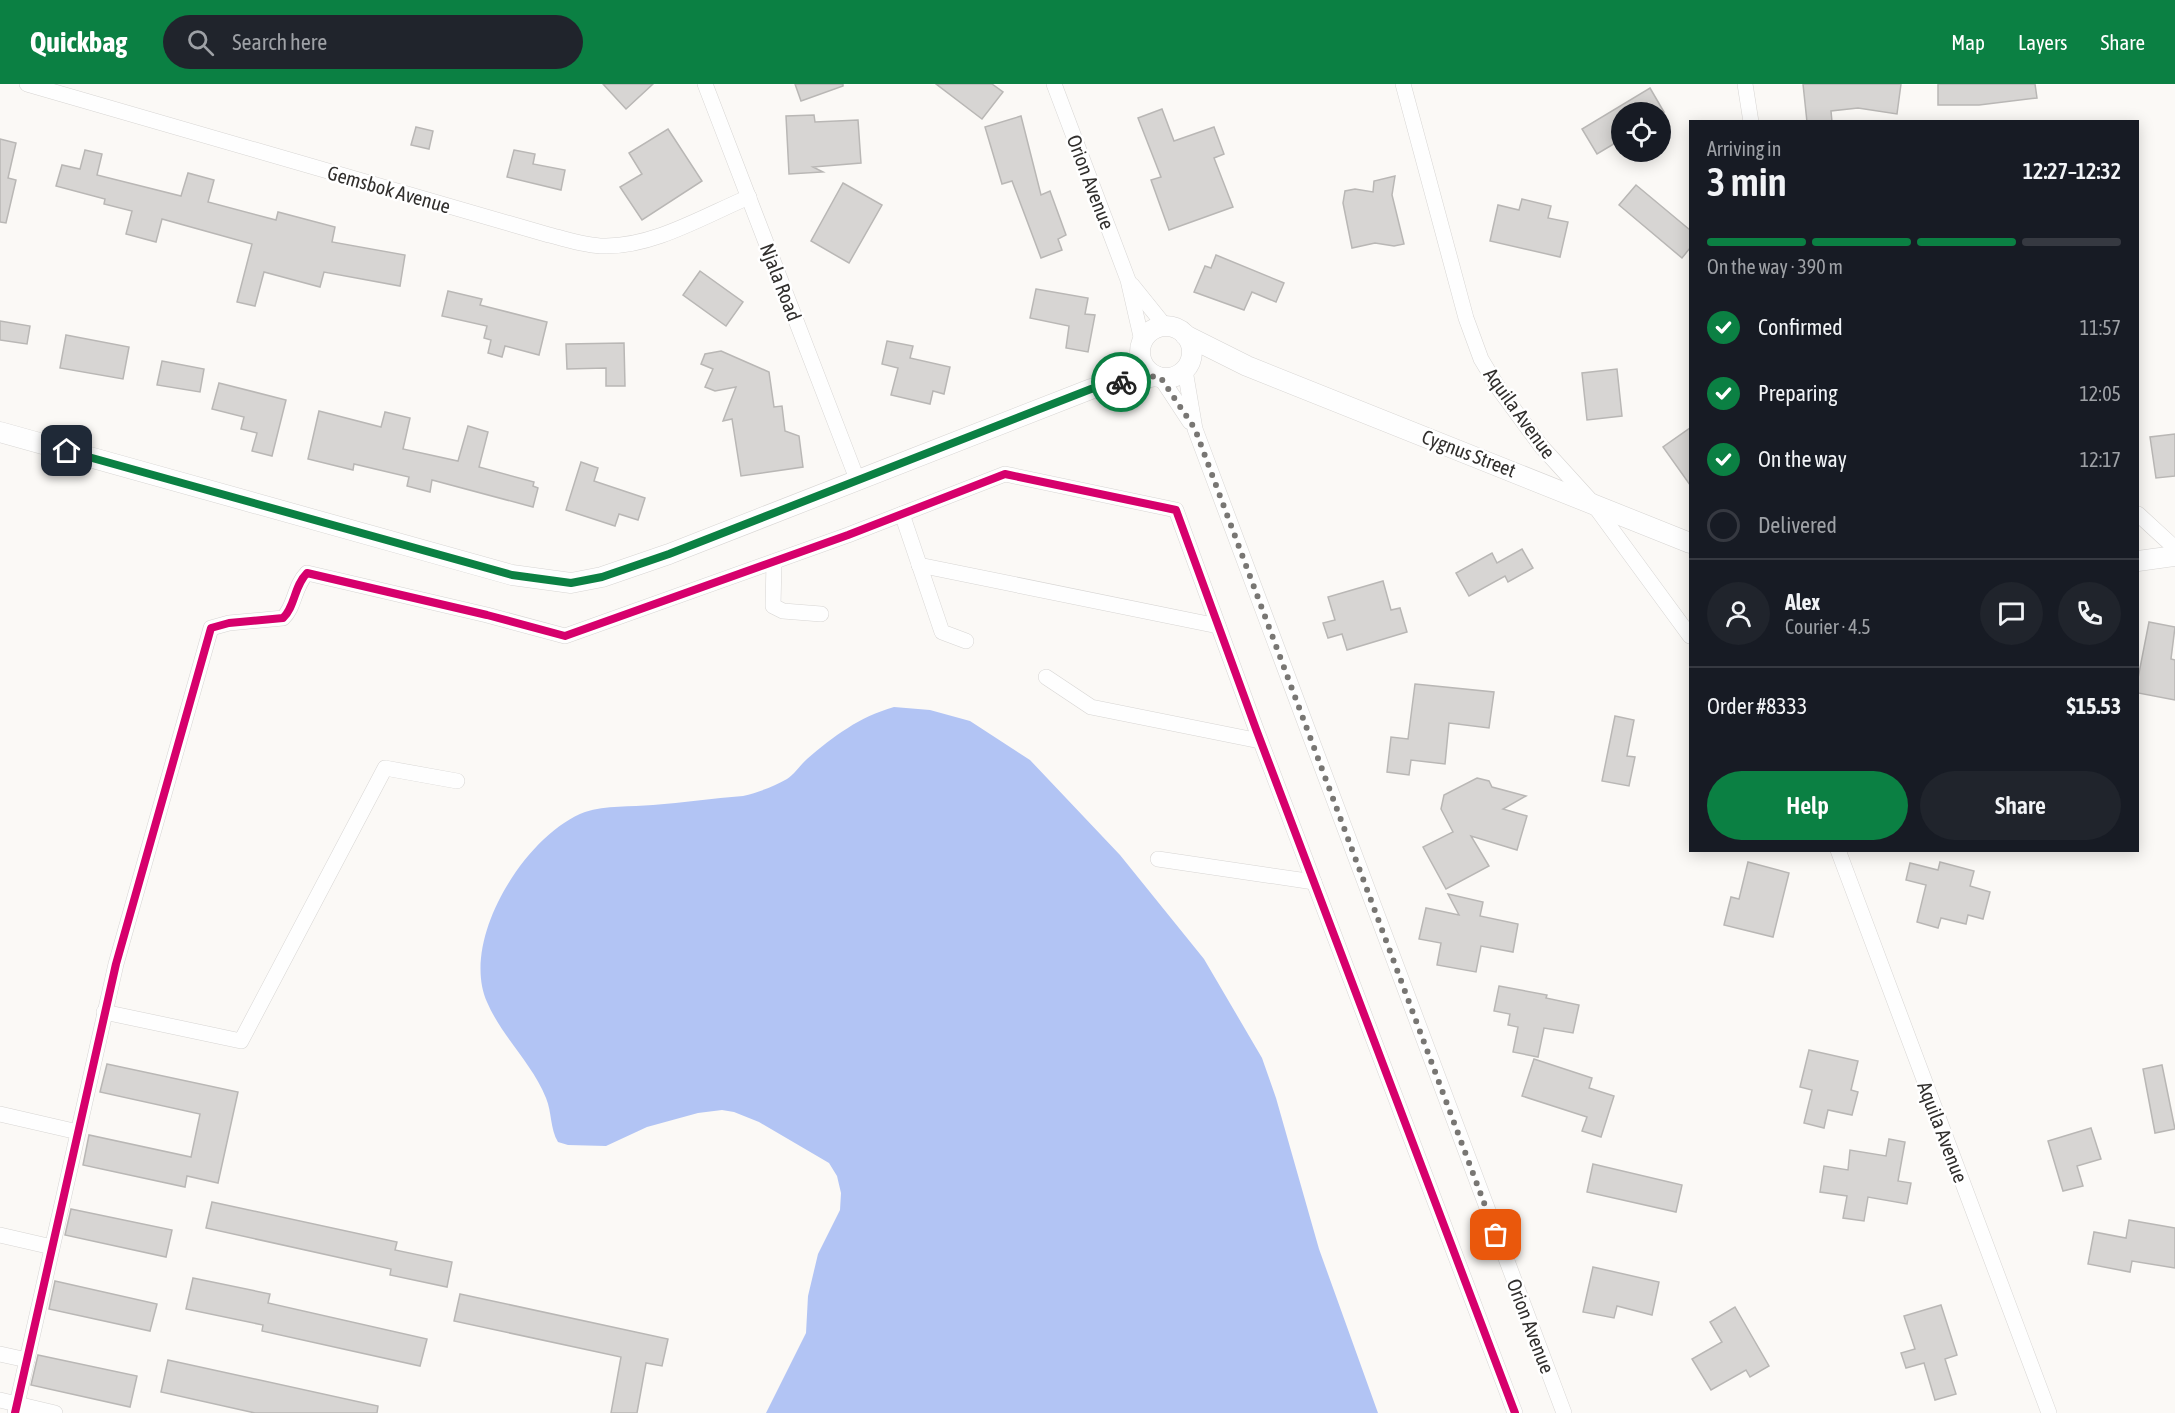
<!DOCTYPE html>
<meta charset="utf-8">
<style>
:root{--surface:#171b24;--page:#20242c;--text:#f1f3f6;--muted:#9ea1a6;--line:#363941;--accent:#0b8043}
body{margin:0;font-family:"Asap Condensed",sans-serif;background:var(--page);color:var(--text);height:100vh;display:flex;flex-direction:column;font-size:22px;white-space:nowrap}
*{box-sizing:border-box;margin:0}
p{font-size:20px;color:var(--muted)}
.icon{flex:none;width:33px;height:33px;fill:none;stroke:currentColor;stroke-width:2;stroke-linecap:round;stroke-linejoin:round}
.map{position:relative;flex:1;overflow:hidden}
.drawer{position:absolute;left:1689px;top:36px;width:450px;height:732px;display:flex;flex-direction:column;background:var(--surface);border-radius:0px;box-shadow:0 3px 15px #0003}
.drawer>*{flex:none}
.controls{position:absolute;left:1611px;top:18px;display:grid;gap:12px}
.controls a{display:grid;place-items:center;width:60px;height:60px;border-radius:50%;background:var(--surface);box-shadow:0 3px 15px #0003;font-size:30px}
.pin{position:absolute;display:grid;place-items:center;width:51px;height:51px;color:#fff;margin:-26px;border-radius:12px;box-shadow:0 3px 9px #0006}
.courier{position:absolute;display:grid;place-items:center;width:60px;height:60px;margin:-30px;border:4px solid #0b8043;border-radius:50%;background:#fff;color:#222;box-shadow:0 2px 8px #0007}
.summary em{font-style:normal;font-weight:600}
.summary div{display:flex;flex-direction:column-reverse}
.summary{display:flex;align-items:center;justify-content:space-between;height:102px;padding:0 18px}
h1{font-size:39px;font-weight:600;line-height:45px}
.bar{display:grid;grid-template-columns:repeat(4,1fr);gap:9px 6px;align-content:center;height:72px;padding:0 18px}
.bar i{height:8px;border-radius:4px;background:var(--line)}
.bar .selected{background:var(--accent)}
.bar p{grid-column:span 4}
.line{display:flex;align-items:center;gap:15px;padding:0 18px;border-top:2px solid var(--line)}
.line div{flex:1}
.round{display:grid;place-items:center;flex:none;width:63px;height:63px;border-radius:32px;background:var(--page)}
ol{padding:0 18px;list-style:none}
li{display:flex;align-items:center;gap:18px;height:66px}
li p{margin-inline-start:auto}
li .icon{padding:6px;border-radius:50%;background:var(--accent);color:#fff;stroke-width:4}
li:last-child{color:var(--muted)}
li i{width:33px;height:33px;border:3px solid var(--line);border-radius:50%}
.primary-button{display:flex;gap:12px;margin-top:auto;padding:12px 18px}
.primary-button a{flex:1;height:69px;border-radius:36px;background:var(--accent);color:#fff;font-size:24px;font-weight:600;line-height:69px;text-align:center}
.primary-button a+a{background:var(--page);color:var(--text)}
header{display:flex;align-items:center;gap:36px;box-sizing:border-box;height:84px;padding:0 30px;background:var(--accent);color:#fff}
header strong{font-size:28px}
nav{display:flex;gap:33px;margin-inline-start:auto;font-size:21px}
.search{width:420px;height:54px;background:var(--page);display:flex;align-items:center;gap:15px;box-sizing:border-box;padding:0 21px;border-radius:33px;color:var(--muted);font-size:22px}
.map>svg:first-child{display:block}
.water{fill:#b2c4f4}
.building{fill:#d7d5d3;stroke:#b9b7b5;stroke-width:1.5}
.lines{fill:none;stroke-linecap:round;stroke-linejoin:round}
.minor-casing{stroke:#d7d5d3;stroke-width:16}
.tertiary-casing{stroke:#d7d5d3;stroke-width:21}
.minor{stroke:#fefefe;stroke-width:15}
.tertiary{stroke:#fefefe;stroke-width:20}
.cycleway-casing{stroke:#fff;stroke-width:11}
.cycleway{stroke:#d6006c;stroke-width:8}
.done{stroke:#787673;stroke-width:6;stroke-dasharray:0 10.8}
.route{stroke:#0b8043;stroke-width:8}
.labels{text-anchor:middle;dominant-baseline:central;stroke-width:5;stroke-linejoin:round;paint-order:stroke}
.street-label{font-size:20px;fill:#312f2d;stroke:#fff}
</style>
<header>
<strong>Quickbag</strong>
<div class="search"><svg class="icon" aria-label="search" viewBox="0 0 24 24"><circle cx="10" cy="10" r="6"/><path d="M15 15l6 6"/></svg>Search here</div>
<nav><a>Map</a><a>Layers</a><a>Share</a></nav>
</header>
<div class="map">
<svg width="2175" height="1329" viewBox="0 0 2175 1329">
<rect width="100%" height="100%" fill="#fbf9f6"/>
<path class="water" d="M894 623 930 626 970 637 1030 676 1120 771 1204 875 1262 974 1276 1014 1319 1165 1378 1329H766L806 1249 808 1212 818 1170 840 1126 841 1109 837 1092 829 1079 759 1038 734 1028 722 1026 698 1029 647 1043 606 1062 568 1061 558 1058C550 1045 552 1028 546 1014 532 979 502 953 487 918 459 855 527 749 585 728 606 721 631 723 653 721 683 719 713 714 743 712 759 708 773 703 787 695 795 690 800 681 807 675 834 652 859 633 894 623Z"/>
<g class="building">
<polygon points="603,0 653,0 626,25"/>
<polygon points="795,0 843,0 843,2 801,17"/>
<polygon points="936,0 992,0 1003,8 982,35"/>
<polygon points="1803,0 1901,0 1897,30 1858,24 1831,27 1832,38 1807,38"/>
<polygon points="1938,0 2035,0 2037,14 1979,21 1938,21"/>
<polygon points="1650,4 1664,28 1622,28 1622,55 1597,70 1582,45"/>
<polygon points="1162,25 1174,57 1214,43 1224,70 1214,74 1233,123 1169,146 1151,96 1161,93 1138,34"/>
<polygon points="814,31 815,38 858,36 861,79 813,83 823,88 789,90 786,32"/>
<polygon points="1021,32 1041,111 1050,107 1066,151 1058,155 1062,166 1041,174 1012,97 1002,100 985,43"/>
<polygon points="416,43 433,47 429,65 411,61"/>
<polygon points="668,45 702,97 642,136 620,103 642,90 629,69"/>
<polygon points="0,55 16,59 8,94 16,96 6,139 0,138"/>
<polygon points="85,66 102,70 97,91 181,112 188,89 214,96 208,118 276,136 278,128 335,143 332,158 405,171 400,202 324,188 320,203 264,188 255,222 237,218 252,160 162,135 156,158 126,150 132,127 104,120 105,115 56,102 62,81 80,85"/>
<polygon points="514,66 535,70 533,80 565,86 561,106 507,93"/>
<polygon points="1395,92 1392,111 1404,160 1394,162 1375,159 1352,164 1343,119 1345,107 1355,105 1373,108 1374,97"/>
<polygon points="843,99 882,121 849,179 811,157"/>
<polygon points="1636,101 1690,146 1690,164 1682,174 1619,121"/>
<polygon points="1522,115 1551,122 1548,134 1568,138 1560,173 1490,157 1498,121 1519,126"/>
<polygon points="1216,171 1284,199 1276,218 1252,208 1244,226 1194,208 1205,182 1211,184"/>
<polygon points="700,187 743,218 726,242 683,211"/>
<polygon points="1036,205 1088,214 1085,230 1095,231 1088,268 1066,264 1069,242 1030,234"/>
<polygon points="448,207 482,215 480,221 547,238 539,271 505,262 502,273 488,269 491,256 484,254 487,242 442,232"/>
<polygon points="0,237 30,242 27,260 0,256"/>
<polygon points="66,251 129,263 123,295 60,284"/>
<polygon points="887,257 913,262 910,274 950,283 944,310 933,307 930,320 891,311 898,284 882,280"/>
<polygon points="624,259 625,302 606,302 606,284 567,285 566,260"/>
<polygon points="721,267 769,288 774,323 782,322 785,347 799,352 803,383 741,392 732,335 723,337 736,303 715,307 705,303 713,285 701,280 705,270"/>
<polygon points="162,277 204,285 200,308 157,301"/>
<polygon points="1617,285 1622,332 1587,336 1582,289"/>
<polygon points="219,299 286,316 272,372 252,367 257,349 241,345 244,333 212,325"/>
<polygon points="319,327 381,343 385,328 410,334 403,365 458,377 468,342 488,348 479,383 534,398 533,402 538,404 533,423 432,396 430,408 407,402 409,393 354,380 353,386 308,375"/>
<polygon points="1690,344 1690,401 1663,363"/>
<polygon points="2175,350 2175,392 2156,394 2150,353"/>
<polygon points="581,378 598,384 594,397 645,414 638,436 619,430 615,442 566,426"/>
<polygon points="1522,465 1533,484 1508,498 1505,492 1469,512 1456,489 1492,469 1497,479"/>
<polygon points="1383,497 1391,526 1400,524 1407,548 1347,566 1342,550 1328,554 1323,539 1335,536 1328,513"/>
<polygon points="2149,538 2175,543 2171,575 2175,576 2175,616 2138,609 2138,594"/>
<polygon points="1415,600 1494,608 1489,644 1449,639 1445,680 1411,676 1409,691 1387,688 1391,653 1408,655"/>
<polygon points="1615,632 1634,636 1627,672 1635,673 1629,702 1602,697"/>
<polygon points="1477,694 1489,697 1492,703 1526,712 1503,725 1527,732 1517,766 1471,752 1489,782 1446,805 1423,763 1453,748 1441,725 1444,711"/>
<polygon points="1748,778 1789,789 1773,853 1724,841 1731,813 1739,815"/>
<polygon points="1940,778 1974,787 1970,802 1990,808 1983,835 1968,831 1966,840 1941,834 1938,844 1917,838 1926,801 1906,796 1910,779 1938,786"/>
<polygon points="1448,810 1483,818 1480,832 1518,840 1513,868 1481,862 1476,888 1437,881 1441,859 1419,855 1426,824 1459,831"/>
<polygon points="1499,902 1547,911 1546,914 1579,921 1573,949 1544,944 1538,973 1513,968 1518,943 1508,941 1510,930 1494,927"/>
<polygon points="1809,966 1858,977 1851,1006 1858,1008 1852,1031 1828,1026 1824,1044 1804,1039 1812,1006 1800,1003"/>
<polygon points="1534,975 1592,994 1589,1004 1614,1012 1601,1053 1582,1047 1587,1033 1522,1012"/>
<polygon points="107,980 238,1008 218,1099 187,1092 185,1103 83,1081 89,1051 191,1073 200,1030 100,1008"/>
<polygon points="2162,981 2175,1045 2155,1049 2143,985"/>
<polygon points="2091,1044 2101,1075 2077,1082 2083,1102 2063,1107 2048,1057"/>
<polygon points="1889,1055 1905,1058 1898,1097 1911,1099 1907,1120 1868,1113 1864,1137 1843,1134 1847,1112 1820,1108 1824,1082 1848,1086 1850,1066 1886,1072"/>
<polygon points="1593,1080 1682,1101 1676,1128 1587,1108"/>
<polygon points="212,1118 397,1158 395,1166 452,1178 447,1203 390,1191 391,1185 206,1144"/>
<polygon points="71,1125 172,1146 166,1173 65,1151"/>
<polygon points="2129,1136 2175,1144 2175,1184 2132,1177 2130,1188 2088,1180 2094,1148 2126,1154"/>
<polygon points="1593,1183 1659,1198 1652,1231 1617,1222 1614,1234 1583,1228"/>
<polygon points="193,1194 270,1210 268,1219 427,1255 420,1282 262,1247 263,1241 186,1225"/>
<polygon points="55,1197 157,1220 150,1247 49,1225"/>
<polygon points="460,1210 668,1255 662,1282 646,1279 637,1329 611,1329 621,1273 454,1237"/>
<polygon points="1941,1221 1957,1271 1945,1275 1956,1310 1935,1316 1924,1279 1906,1284 1901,1269 1915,1265 1904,1232"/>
<polygon points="1735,1223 1769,1282 1750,1293 1746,1286 1711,1306 1692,1275 1722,1258 1710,1238"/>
<polygon points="38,1271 137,1292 130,1323 31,1301"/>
<polygon points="168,1276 378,1322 377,1329 255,1329 161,1308"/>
</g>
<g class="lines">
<defs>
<g id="minor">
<path d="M27 0 549 151C566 155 586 162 604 162 653 163 704 132 749 113"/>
<polyline points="705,0 857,395"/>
<polyline points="1054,0 1128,196 1142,257"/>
<polyline points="1403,0 1466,234 1481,275 1499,305 1541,362 1591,417 1690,552"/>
<polyline points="1745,0 1751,38"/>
<polyline points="1132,201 1165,242"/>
<polyline points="1185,286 1195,345 1564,1329"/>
<polyline points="1161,294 1190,338"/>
<polyline points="902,430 942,548 966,557"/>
<polyline points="2138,430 2175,464"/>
<polyline points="774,478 773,522 783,527 821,530"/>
<polyline points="919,481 1218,542"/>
<polyline points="1046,593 1091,623 1260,657"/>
<polyline points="1838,766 2049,1329"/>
<polyline points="1158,775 1314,798"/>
<polyline points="104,928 241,957 385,684 457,697"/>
<polyline points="0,1030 78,1048"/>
<polyline points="0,1151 52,1163"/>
<polyline points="0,1270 27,1276"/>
<polyline points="0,1316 55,1329"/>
<path d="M15 1329 116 880 211 544 229 539 283 534C295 523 294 502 307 489L487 531 565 552 848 451 1005 390 1176 426 1256 645 1515 1329"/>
</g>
<g id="tertiary">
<circle cx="1166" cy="268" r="26"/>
<polyline points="1185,251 1247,282 1690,459"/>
<polyline points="0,348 512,491 571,499 602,493 669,470 1091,305 1156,292"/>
<polyline points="2138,477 2175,472"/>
</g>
</defs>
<use href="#minor" class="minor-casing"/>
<use href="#tertiary" class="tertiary-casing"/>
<use href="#minor" class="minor"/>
<use href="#tertiary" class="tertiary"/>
<defs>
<path id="cycleway" d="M15 1329 116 880 211 544 229 539 283 534C295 523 294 502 307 489L487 531 565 552 848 451 1005 390 1176 426 1256 645 1515 1329"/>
</defs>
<use href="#cycleway" class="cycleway-casing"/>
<use href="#cycleway" class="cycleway"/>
</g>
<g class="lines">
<polyline class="done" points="1121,298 1156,292 1161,294 1195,345 1496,1151"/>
<polyline class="route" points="67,367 512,491 571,499 602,493 669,470 1091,305 1121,298"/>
</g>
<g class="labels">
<g class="street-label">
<text transform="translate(1091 98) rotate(69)">Orion Avenue</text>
<text transform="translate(389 105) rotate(16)">Gemsbok Avenue</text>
<text transform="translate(781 198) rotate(69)">Njala Road</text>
<text transform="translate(1520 329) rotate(54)">Aquila Avenue</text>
<text transform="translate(1469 369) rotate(21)">Cygnus Street</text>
<text transform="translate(1943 1048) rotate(69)">Aquila Avenue</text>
<text transform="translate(1531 1242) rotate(69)">Orion Avenue</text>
</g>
</g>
</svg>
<div class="controls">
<a><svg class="icon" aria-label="locate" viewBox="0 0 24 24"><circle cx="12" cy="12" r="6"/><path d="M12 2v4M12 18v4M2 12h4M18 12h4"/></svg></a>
</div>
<div class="pin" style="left:1496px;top:1151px;background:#ea580c"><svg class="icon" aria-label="bag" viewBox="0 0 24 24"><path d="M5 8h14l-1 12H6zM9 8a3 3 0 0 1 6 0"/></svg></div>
<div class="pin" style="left:67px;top:367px;background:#1f2937"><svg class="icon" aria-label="home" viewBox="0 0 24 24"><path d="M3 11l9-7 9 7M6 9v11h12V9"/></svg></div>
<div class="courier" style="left:1121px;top:298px"><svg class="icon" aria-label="bike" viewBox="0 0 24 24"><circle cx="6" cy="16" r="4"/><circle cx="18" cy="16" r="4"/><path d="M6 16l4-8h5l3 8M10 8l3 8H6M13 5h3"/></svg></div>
<section class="drawer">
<div class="summary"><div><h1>3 min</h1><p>Arriving in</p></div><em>12:27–12:32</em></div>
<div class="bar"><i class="selected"></i><i class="selected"></i><i class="selected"></i><i></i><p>On the way · 390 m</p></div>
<ol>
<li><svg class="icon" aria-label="check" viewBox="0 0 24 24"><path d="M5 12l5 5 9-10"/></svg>Confirmed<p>11:57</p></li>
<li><svg class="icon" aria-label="check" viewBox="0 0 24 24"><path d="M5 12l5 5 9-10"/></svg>Preparing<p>12:05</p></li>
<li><svg class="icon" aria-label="check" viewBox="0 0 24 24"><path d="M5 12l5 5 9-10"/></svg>On the way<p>12:17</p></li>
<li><i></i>Delivered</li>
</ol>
<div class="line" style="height:108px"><a class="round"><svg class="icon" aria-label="person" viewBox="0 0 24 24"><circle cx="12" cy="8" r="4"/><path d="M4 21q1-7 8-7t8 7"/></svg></a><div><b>Alex</b><p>Courier · 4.5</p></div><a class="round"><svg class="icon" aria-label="chat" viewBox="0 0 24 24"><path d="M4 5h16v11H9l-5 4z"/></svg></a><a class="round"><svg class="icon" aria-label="phone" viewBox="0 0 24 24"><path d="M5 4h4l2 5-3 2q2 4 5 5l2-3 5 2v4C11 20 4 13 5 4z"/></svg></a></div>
<div class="line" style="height:78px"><div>Order #8333</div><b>$15.53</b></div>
<div class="primary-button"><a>Help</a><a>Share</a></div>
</section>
</div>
